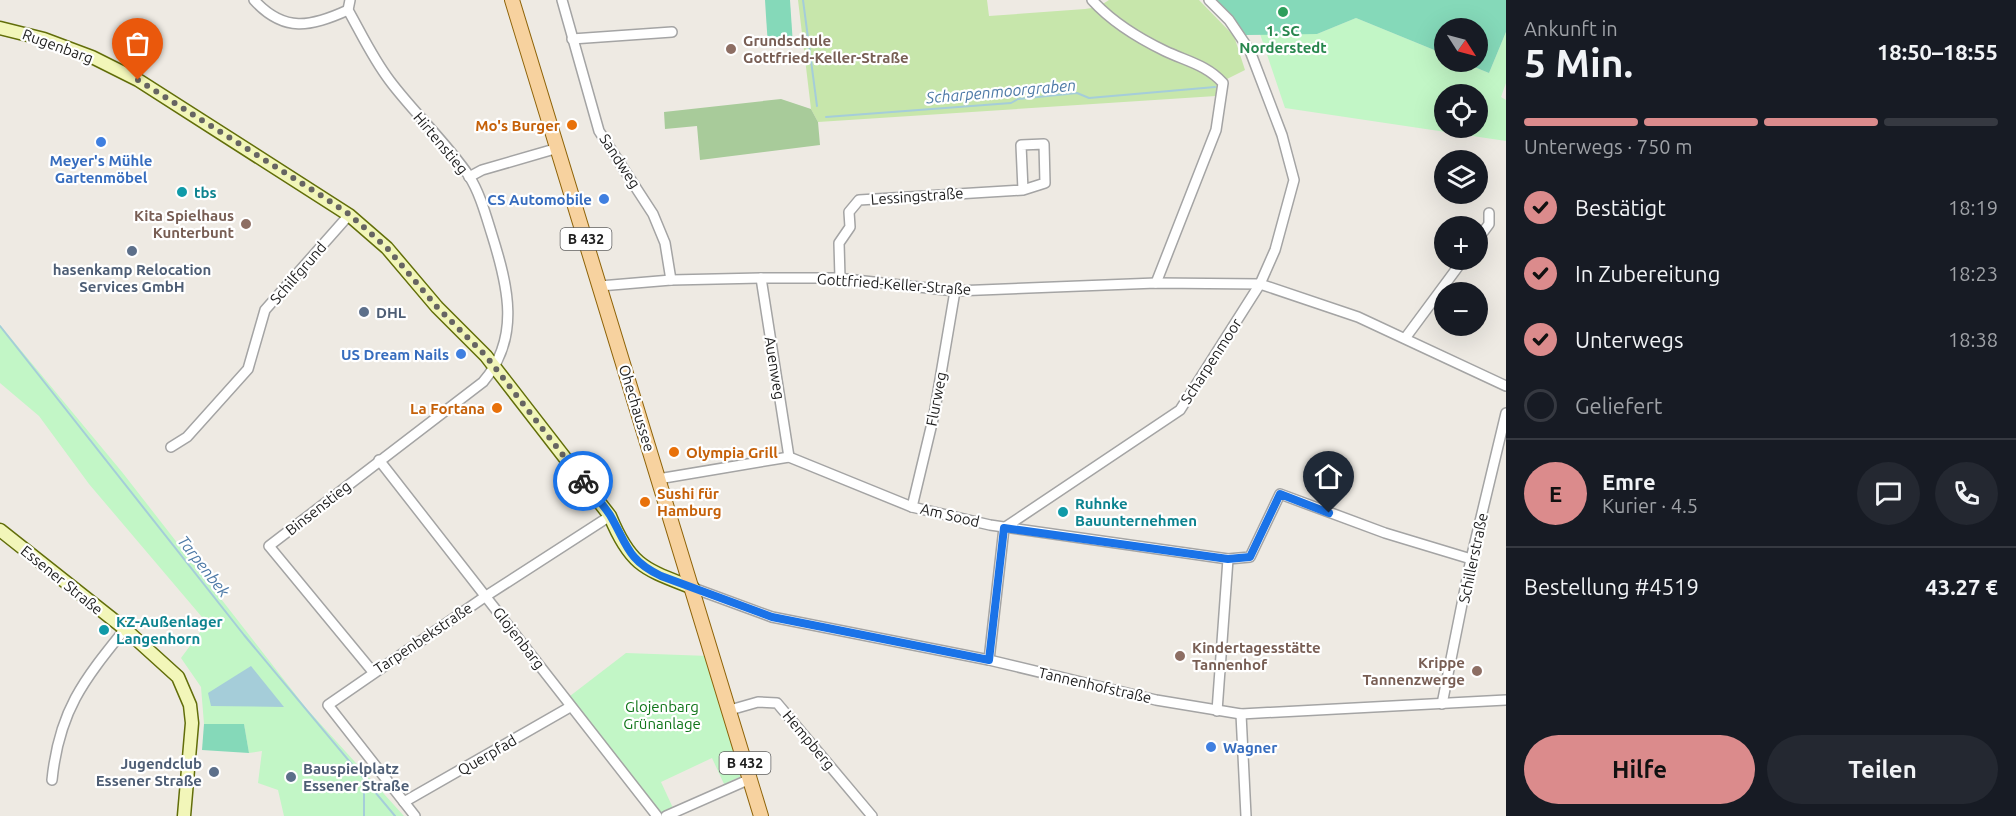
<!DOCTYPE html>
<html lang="de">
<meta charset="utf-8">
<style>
:root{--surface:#171b24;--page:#242831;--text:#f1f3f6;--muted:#9ea1a6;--line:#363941;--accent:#db8b8c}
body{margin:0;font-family:Ubuntu,sans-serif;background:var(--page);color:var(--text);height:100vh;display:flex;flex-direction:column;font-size:22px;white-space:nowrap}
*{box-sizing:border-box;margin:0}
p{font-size:20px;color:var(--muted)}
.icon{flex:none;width:33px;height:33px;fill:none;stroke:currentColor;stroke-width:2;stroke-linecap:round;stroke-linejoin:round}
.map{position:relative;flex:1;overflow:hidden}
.details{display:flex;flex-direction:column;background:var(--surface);width:510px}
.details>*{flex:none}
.needle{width:39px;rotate:126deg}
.controls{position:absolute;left:1434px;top:18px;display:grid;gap:12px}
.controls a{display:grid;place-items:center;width:54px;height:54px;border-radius:50%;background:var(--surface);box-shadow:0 6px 24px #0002;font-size:30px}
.pin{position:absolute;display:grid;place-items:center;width:51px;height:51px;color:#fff;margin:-62px -26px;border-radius:50% 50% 50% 0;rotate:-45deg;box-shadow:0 0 6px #0007}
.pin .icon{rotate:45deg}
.courier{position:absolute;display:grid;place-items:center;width:60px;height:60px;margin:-30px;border:4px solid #1a73e8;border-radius:50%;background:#fff;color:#222;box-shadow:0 2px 8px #0007}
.overview em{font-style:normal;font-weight:700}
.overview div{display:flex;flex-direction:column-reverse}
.overview{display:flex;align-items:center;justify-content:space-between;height:102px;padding:0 18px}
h1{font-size:39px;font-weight:700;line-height:45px}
.bar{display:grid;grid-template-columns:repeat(4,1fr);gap:9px 6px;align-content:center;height:72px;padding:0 18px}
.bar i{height:8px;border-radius:4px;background:var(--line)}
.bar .active{background:var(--accent)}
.bar p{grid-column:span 4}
.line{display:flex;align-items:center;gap:15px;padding:0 18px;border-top:2px solid var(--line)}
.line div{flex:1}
.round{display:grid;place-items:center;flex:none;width:63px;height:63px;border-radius:32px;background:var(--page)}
ol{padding:0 18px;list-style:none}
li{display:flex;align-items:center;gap:18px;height:66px}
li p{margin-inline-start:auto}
li .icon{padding:6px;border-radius:50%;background:var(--accent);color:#111;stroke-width:4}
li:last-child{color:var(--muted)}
li i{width:33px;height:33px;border:3px solid var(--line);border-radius:50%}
.primary-button{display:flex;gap:12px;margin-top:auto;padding:12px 18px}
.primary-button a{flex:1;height:69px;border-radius:36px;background:var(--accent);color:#111;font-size:24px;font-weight:700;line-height:69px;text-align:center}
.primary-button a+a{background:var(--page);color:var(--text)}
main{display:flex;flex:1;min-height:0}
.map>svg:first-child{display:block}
.grass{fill:#c7e6ab}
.forest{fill:#a8cb9a}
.park{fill:#c2f6c6;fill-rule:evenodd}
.pitch{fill:#85d9b9}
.water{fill:#a5cdd9}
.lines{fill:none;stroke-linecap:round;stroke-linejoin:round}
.stream{stroke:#a5cdd9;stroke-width:2}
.street-casing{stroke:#a4a4a4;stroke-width:12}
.secondary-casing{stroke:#626e0a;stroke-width:15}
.primary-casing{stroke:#8e6308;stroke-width:16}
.street{stroke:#fff;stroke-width:9}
.secondary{stroke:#f2f6b9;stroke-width:12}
.primary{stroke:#f7d29f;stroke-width:14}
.done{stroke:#666562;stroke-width:6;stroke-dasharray:0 10.8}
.route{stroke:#1a73e8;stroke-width:8}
.leisure-dot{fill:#2e9e5b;stroke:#fff;stroke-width:2}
.education-dot{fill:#8d6e63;stroke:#fff;stroke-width:2}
.food-dot{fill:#e8710a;stroke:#fff;stroke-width:2}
.shop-dot{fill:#3f7fe0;stroke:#fff;stroke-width:2}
.culture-dot{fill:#0f9aa8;stroke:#fff;stroke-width:2}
.service-dot{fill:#5c6f8a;stroke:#fff;stroke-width:2}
.labels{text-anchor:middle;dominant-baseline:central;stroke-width:4.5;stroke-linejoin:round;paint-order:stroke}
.shield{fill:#fff;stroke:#616161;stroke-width:1.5}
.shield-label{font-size:14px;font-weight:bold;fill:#1d1d1d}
.leisure-label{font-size:15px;font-weight:bold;fill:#27864d;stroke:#fff}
.education-label{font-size:15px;font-weight:bold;fill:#785e54;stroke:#fff;text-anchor:start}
.street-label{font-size:15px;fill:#1d1d1d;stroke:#fff}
.food-label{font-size:15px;font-weight:bold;fill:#c56008;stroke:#fff;text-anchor:end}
.shop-label{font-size:15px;font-weight:bold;fill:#366cbe;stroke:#fff;text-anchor:end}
.culture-label{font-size:15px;font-weight:bold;fill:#0d838f;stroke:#fff;text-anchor:start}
.service-label{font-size:15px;font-weight:bold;fill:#4e5e75;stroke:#fff;text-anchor:start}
.park-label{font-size:15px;fill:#11751a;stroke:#fff}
.water-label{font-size:16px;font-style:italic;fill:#4e7aa7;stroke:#fff}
</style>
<main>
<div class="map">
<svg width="1506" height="816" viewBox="0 0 1506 816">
<rect width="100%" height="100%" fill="#eeeae3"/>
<polygon class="grass" points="798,0 987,0 989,16 1085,9 1098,7 1109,0 1199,0 1234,36 1245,70 1219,83 1216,96 818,122 811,109"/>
<polygon class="forest" points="781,99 811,109 818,122 820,145 700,160 697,126 665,129 664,112"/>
<g class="park">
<path d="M1356 18 1444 54V62H1462L1489 73 1506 32V83L1501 97 1506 100V141L1285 108 1260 34H1317ZM1444 94H1478V128H1444Z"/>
<polygon points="0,325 122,472 306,708 404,816 284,816 278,790 258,783 262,751 249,753 244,724 204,724 201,687 181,658 207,623 89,484 39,416 0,383"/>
<polygon points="626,653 709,656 744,775 724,784 712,758 661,782 673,808 660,814 570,696"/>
</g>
<g class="pitch">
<polygon points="765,0 790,0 793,45 768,47"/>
<polygon points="1213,0 1506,0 1506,32 1489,73 1462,62 1478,62 1478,28 1444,28 1444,54 1356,18 1317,34 1245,35"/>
<polygon points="204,724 244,724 249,753 202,750"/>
</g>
<polygon class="water" points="251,666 284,707 211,706 208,693"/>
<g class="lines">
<g class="stream">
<polyline points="803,0 817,106"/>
<polyline points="826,117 1011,103 1018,99 1077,93 1089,98 1215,87"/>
<polyline points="0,326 244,635 395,816"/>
<polyline points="364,780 364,816"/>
</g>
<defs>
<g id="street">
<path d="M254 0C284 33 311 27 348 10"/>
<path d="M350 0 348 10C361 33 373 59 390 81 414 113 446 142 469 176 480 193 486 216 492 235 508 286 521 338 483 382L269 546 373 672"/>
<polyline points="562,0 599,131 653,214 665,243 671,280"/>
<path d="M1092 0C1112 22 1138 38 1165 51 1186 61 1207 65 1223 83L1216 130 1156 283"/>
<polyline points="572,39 672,32"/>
<polyline points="469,177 482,170 558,148"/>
<polyline points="1478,239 1489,224 1489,213"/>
<polyline points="761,278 789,457"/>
<polyline points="840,278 839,243 850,227 849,212 859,200 1023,190 1045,183 1044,144 1021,145 1023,190"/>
<polyline points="600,286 671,280 761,278 837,278 955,291 1156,283 1260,284 1358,317 1506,386"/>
<polyline points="1406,337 1463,260"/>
<polyline points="171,447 187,437 248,369 265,310 349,215"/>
<polyline points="379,460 657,816"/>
<polyline points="658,479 789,457 912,507 990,525 1228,559 1250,557 1280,494 1385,533 1471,559"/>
<polyline points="912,507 934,415 955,291"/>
<polyline points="693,588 772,617 989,660 1156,700 1241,714 1506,700"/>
<polyline points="989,660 1004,528 1180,410 1260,284 1275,250 1294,180 1282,135 1250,51 1229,20 1209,0"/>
<polyline points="1442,704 1471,559 1506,413"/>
<polyline points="730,710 758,702 777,703 872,816"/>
<polyline points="1217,711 1228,559"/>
<polyline points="1241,714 1246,816"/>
<path d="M52 780C59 711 83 681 125 629"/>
<polyline points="404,802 570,707"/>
<polyline points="415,816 328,705 486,596 610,516"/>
<polyline points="666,816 750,779"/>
</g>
<g id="secondary">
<path d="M0 28 44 39 92 57 138 80 349 215 387 248 437 307 486 356 610 516C631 567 645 569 693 588"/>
<polyline points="0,530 125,629 178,677 190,705 192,723 184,816"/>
</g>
<polyline id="primary" points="512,0 761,816"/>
</defs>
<use href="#street" class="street-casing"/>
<use href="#secondary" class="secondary-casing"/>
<use href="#primary" class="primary-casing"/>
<use href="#street" class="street"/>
<use href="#secondary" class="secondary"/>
<use href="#primary" class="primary"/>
</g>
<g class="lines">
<polyline class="done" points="138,80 322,196 349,214 387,248 437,307 486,356 583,481"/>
<path class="route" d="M583 481C592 492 602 503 610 515 627 544 627 560 661 576L772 617 989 660 1004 528 1228 559 1250 557 1280 494 1329 513"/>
</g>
<circle class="leisure-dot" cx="1283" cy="12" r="6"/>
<g class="education-dot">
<circle cx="731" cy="49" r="6"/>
<circle cx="246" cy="224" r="6"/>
<circle cx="1180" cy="656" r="6"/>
<circle cx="1477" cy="671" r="6"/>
</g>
<g class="food-dot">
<circle cx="572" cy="125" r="6"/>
<circle cx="497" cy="408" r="6"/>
<circle cx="674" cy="452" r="6"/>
<circle cx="645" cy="502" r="6"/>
</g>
<g class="shop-dot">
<circle cx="101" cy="142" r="6"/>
<circle cx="604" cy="199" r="6"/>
<circle cx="461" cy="354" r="6"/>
<circle cx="1211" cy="747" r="6"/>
</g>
<g class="culture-dot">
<circle cx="182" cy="192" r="6"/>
<circle cx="1063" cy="512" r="6"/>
<circle cx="104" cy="630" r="6"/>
</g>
<g class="service-dot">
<circle cx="132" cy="251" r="6"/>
<circle cx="364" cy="312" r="6"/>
<circle cx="214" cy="772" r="6"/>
<circle cx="291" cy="777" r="6"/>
</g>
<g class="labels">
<g class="shield">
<rect x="560.5" y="228" width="51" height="22" rx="4.5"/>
<rect x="719.5" y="752" width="51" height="22" rx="4.5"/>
</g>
<g class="shield-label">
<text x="586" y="239">B 432</text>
<text x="745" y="763">B 432</text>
</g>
<g class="leisure-label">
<text x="1283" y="30">1. SC<tspan x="1283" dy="17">Norderstedt</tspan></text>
</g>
<g class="education-label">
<text x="743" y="40">Grundschule<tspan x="743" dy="17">Gottfried-Keller-Straße</tspan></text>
<text x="234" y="215" text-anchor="end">Kita Spielhaus<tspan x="234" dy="17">Kunterbunt</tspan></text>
<text x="1192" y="647">Kindertagesstätte<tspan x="1192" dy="17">Tannenhof</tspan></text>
<text x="1465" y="662" text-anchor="end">Krippe<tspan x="1465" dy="17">Tannenzwerge</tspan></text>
</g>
<g class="street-label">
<text transform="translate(58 46) rotate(20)">Rugenbarg</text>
<text transform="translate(441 143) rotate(50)">Hirtenstieg</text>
<text transform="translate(620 161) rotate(57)">Sandweg</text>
<text transform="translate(917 196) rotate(-4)">Lessingstraße</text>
<text transform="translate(298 273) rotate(-49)">Schilfgrund</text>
<text transform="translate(894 284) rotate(4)">Gottfried-Keller-Straße</text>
<text transform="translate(1211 361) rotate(-57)">Scharpenmoor</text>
<text transform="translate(775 368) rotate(81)">Auenweg</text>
<text transform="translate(936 399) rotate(-79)">Flurweg</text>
<text transform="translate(637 408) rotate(73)">Ohechaussee</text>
<text transform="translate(318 508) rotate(-38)">Binsenstieg</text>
<text transform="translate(950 515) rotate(13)">Am Sood</text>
<text transform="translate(1473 558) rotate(-78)">Schillerstraße</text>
<text transform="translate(62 580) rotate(39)">Essener Straße</text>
<text transform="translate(423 638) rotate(-34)">Tarpenbekstraße</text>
<text transform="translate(519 638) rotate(52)">Glojenbarg</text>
<text transform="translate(1095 685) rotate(13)">Tannenhofstraße</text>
<text transform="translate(809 740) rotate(50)">Hempberg</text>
<text transform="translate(487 755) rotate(-30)">Querpfad</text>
</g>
<g class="food-label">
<text x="560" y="125">Mo's Burger</text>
<text x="485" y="408">La Fortana</text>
<text x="686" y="452" text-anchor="start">Olympia Grill</text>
<text x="657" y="493" text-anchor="start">Sushi für<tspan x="657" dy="17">Hamburg</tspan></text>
</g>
<g class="shop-label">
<text x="101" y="160" text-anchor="middle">Meyer's Mühle<tspan x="101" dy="17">Gartenmöbel</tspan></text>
<text x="592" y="199">CS Automobile</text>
<text x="449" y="354">US Dream Nails</text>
<text x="1223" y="747" text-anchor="start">Wagner</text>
</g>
<g class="culture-label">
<text x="194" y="192">tbs</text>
<text x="1075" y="503">Ruhnke<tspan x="1075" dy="17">Bauunternehmen</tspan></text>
<text x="116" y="621">KZ-Außenlager<tspan x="116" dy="17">Langenhorn</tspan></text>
</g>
<g class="service-label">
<text x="132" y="269" text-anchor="middle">hasenkamp Relocation<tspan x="132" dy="17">Services GmbH</tspan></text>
<text x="376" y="312">DHL</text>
<text x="202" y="763" text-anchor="end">Jugendclub<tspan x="202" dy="17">Essener Straße</tspan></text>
<text x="303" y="768">Bauspielplatz<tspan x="303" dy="17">Essener Straße</tspan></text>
</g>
<g class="park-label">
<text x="662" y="706">Glojenbarg<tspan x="662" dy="17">Grünanlage</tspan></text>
</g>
<g class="water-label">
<text transform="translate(1001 91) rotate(-5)">Scharpenmoorgraben</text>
<text transform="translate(204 566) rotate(52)">Tarpenbek</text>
</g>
</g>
</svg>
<div class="controls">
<a><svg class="needle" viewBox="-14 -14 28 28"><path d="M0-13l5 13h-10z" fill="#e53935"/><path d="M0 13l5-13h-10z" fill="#9ea1a6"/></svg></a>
<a><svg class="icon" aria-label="locate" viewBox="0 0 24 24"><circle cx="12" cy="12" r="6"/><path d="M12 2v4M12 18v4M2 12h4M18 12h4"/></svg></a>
<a><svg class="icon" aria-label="layers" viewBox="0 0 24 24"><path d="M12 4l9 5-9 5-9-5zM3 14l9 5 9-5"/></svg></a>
<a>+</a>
<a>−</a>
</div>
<div class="pin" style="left:138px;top:80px;background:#ea580c"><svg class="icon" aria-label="bag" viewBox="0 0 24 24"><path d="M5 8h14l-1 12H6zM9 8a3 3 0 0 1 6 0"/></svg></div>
<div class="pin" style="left:1329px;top:513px;background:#1f2937"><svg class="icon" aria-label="home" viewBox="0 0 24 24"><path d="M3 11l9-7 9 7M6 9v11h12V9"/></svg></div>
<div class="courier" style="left:583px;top:481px"><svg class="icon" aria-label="bike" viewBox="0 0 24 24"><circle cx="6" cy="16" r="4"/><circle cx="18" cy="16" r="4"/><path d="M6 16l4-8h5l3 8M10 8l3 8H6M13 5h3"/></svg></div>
</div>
<section class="details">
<div class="overview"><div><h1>5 Min.</h1><p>Ankunft in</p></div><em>18:50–18:55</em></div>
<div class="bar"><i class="active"></i><i class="active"></i><i class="active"></i><i></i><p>Unterwegs · 750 m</p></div>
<ol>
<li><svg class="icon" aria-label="check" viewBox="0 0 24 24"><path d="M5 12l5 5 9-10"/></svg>Bestätigt<p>18:19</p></li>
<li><svg class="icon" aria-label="check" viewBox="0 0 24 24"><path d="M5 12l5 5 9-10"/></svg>In Zubereitung<p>18:23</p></li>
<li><svg class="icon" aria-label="check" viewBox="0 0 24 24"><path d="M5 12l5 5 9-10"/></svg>Unterwegs<p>18:38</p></li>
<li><i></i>Geliefert</li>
</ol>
<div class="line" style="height:108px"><b class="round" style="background:var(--accent);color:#111">E</b><div><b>Emre</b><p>Kurier · 4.5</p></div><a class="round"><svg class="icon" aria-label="chat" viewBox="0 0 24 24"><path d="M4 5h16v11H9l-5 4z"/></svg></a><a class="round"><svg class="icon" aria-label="phone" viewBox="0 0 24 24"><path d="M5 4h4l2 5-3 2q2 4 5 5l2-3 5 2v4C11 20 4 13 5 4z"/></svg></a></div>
<div class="line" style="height:78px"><div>Bestellung #4519</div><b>43.27 €</b></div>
<div class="primary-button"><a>Hilfe</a><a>Teilen</a></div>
</section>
</main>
